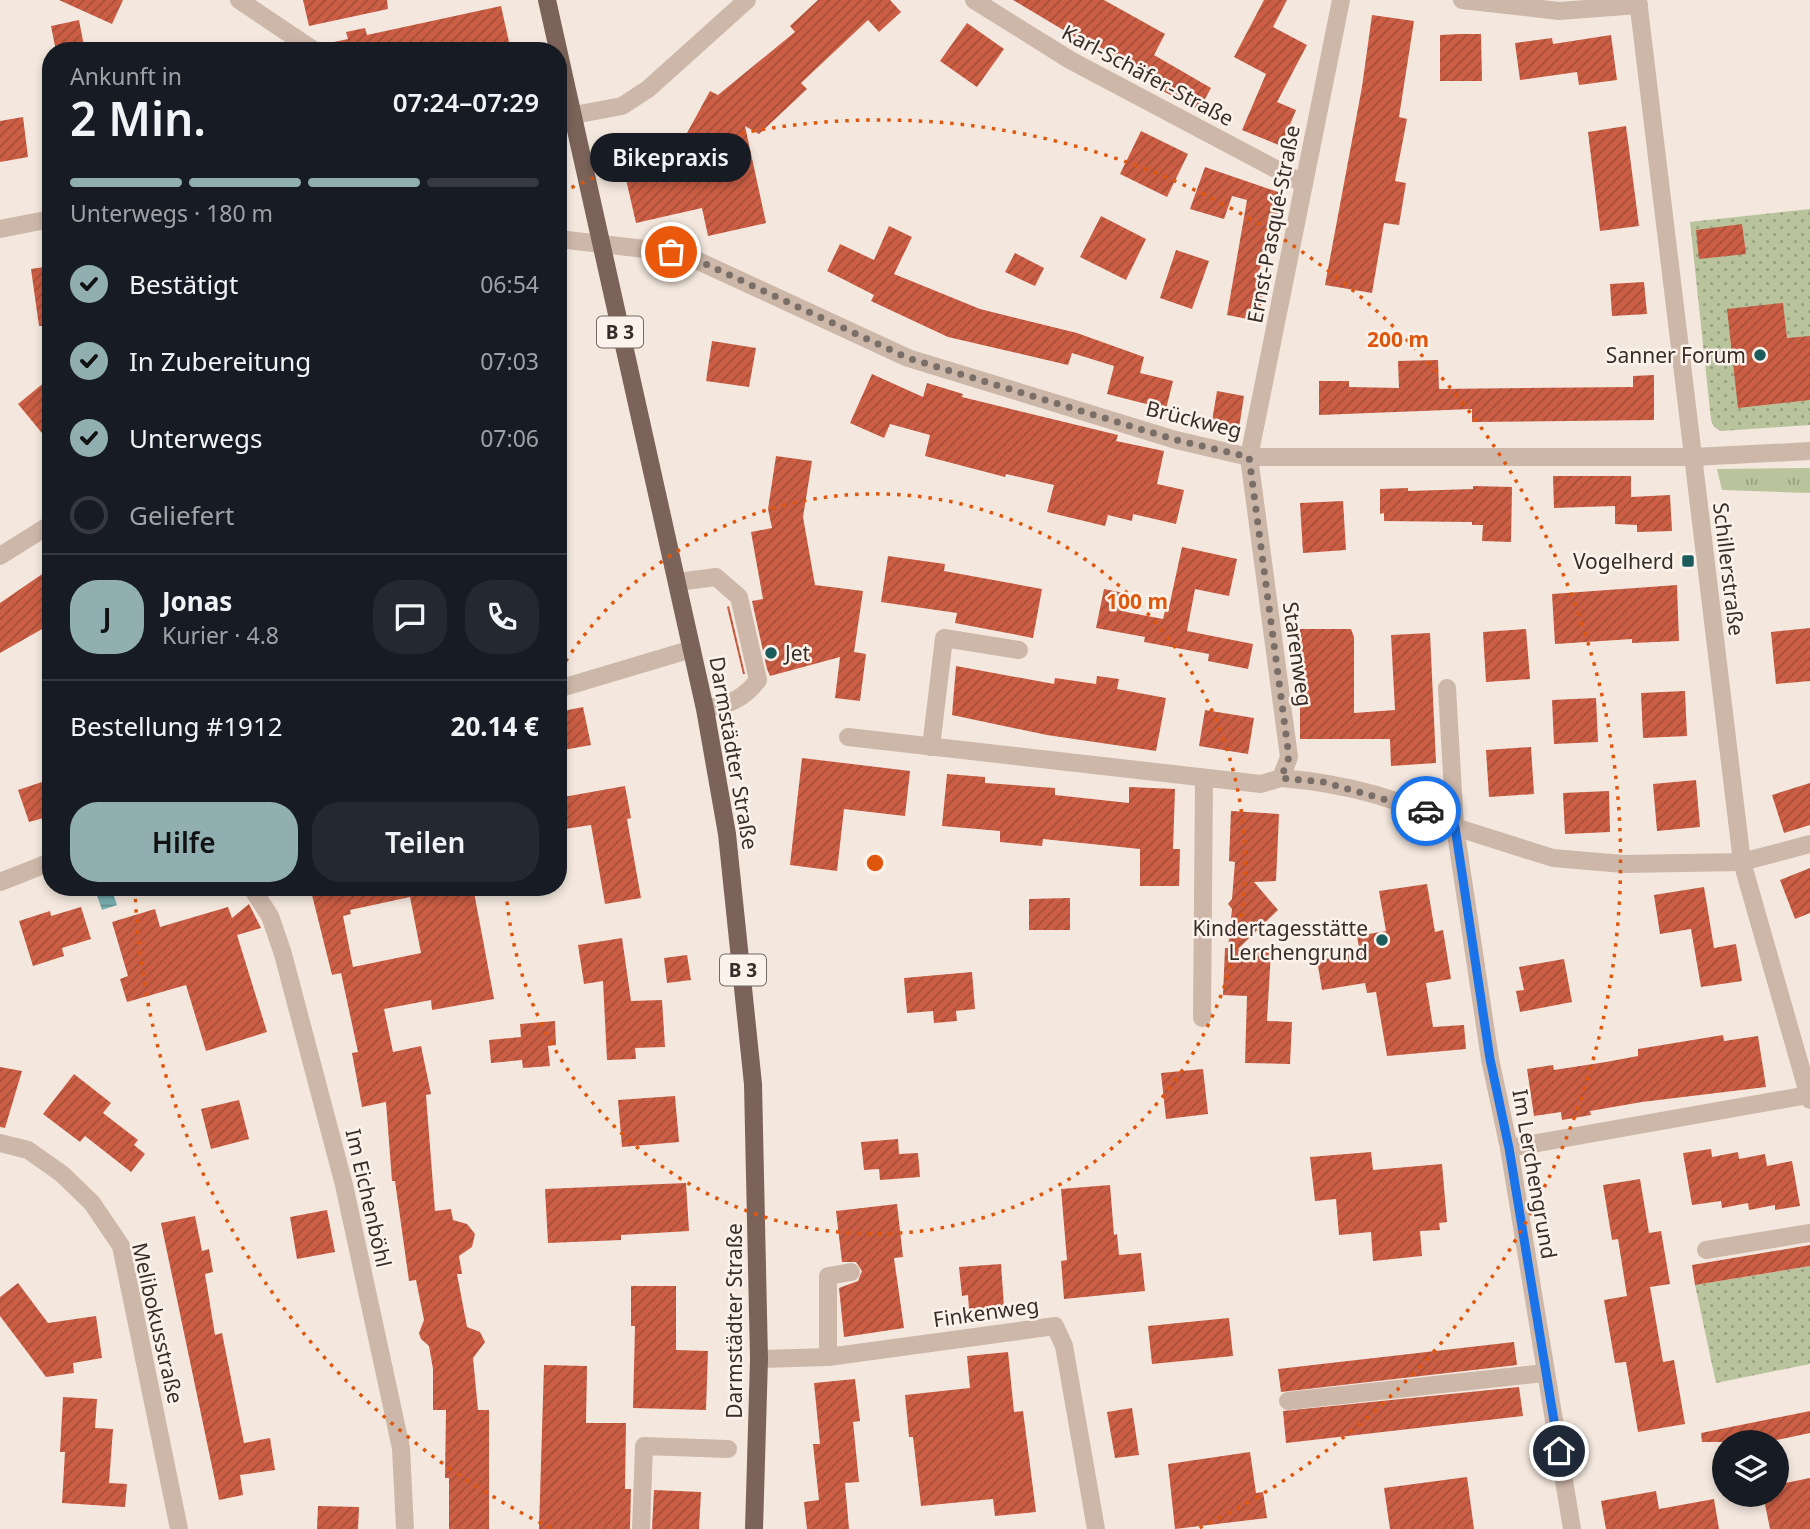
<!DOCTYPE html>
<html lang="de">
<meta charset="utf-8">
<style>
:root{--surface:#171b24;--page:#242831;--text:#f1f3f6;--muted:#9ea1a6;--line:#363941;--accent:#91afb1}
body{margin:0;font-family:"Noto Sans",sans-serif;background:var(--page);color:var(--text);height:100vh;display:flex;flex-direction:column;font-size:26px;white-space:nowrap}
*{box-sizing:border-box;margin:0}
p{font-size:23px;color:var(--muted)}
.icon{flex:none;width:38px;height:38px;fill:none;stroke:currentColor;stroke-width:2;stroke-linecap:round;stroke-linejoin:round}
.map{position:relative;flex:1;overflow:hidden}
.drawer{position:absolute;left:42px;top:42px;width:525px;height:854px;display:flex;flex-direction:column;background:var(--surface);border-radius:28px;box-shadow:0 4px 10px #0003}
.drawer>*{flex:none}
.fabs{position:absolute;left:1712px;top:1430px;display:grid;gap:14px}
.fabs a{display:grid;place-items:center;width:77px;height:77px;border-radius:50%;background:var(--surface);box-shadow:0 4px 10px #0003;font-size:35px}
.pin{position:absolute;display:grid;place-items:center;width:60px;height:60px;color:#fff;margin:-30px;border:4px solid #fff;border-radius:50%;box-shadow:0 2px 7px #0007}
.courier{position:absolute;display:grid;place-items:center;width:70px;height:70px;margin:-35px;border:5px solid #1a73e8;border-radius:50%;background:#fff;color:#222;box-shadow:0 2px 9px #0007}
.bubble{position:absolute;height:49px;border-radius:24px;background:var(--surface);box-shadow:0 4px 10px #0003;font-size:23px;font-weight:600;line-height:49px;text-align:center}
.overview em{font-style:normal;font-weight:600}
.overview div{display:flex;flex-direction:column-reverse}
.overview{display:flex;align-items:center;justify-content:space-between;height:119px;padding:0 28px}
h1{font-size:46px;font-weight:600;line-height:52px}
.bar{display:grid;grid-template-columns:repeat(4,1fr);gap:10px 7px;align-content:center;height:84px;padding:0 28px}
.bar i{height:9px;border-radius:5px;background:var(--line)}
.bar .current{background:var(--accent)}
.bar p{grid-column:span 4}
.line{display:flex;align-items:center;gap:18px;padding:0 28px;border-top:2px solid var(--line)}
.line div{flex:1}
.round{display:grid;place-items:center;flex:none;width:74px;height:74px;border-radius:28px;background:var(--page)}
ol{padding:0 28px;list-style:none}
li{display:flex;align-items:center;gap:21px;height:77px}
li p{margin-inline-start:auto}
li .icon{padding:7px;border-radius:50%;background:var(--accent);color:#111;stroke-width:4}
li:last-child{color:var(--muted)}
li i{width:38px;height:38px;border:4px solid var(--line);border-radius:50%}
.primary-button{display:flex;gap:14px;margin-top:auto;padding:14px 28px}
.primary-button a{flex:1;height:80px;border-radius:28px;background:var(--accent);color:#111;font-size:28px;font-weight:600;line-height:80px;text-align:center}
.primary-button a+a{background:var(--page);color:var(--text)}
.map>svg:first-child{display:block}
.grass{fill:url(#grass-tufts)}
.park{fill:url(#park-dots)}
.water{fill:url(#water-rules)}
.building{fill:url(#building-hatch);fill-rule:evenodd}
.lines{fill:none;stroke-linecap:round;stroke-linejoin:round}
.minor{stroke:#cdb7a9;stroke-width:18}
.major{stroke:#7c6359;stroke-width:18}
.done{stroke:#7a6e68;stroke-width:7;stroke-dasharray:0 12.6}
.route{stroke:#1a73e8;stroke-width:9}
.ring{fill:none;stroke:#df570d;stroke-width:3.5;stroke-dasharray:3.5 7}
.poi-dot{fill:#1c5c5d;stroke:#fbf3eb;stroke-width:2.5}
.labels{text-anchor:middle;dominant-baseline:central;stroke-width:5;stroke-linejoin:round;paint-order:stroke}
.shield{fill:#fbf3eb;stroke:#736863;stroke-width:2}
.shield-label{font-size:19px;font-weight:bold;fill:#392d29}
.street-label{font-size:21px;fill:#392d29;stroke:#fbf3eb}
.poi-label{font-size:21px;fill:#392d29;stroke:#fbf3eb;text-anchor:end}
.centre{fill:#df570d;stroke:#fbf3eb;stroke-width:3.5}
.ring-label{font-size:21px;text-anchor:middle;font-weight:bold;fill:#df570d;stroke:#fbf3eb;stroke-width:5;stroke-linejoin:round;paint-order:stroke}
</style>
<div class="map">
<svg width="1810" height="1529" viewBox="0 0 1810 1529">
<defs>
<pattern id="grass-tufts" width="24" height="20" patternUnits="userSpaceOnUse" patternTransform="scale(1.75)"><rect width="24" height="20" fill="#b9c49d"/><path d="M3 7l-1-3M5 7V3M7 7l1-3M15 17l-1-3M17 17v-4M19 17l1-3" fill="none" stroke="#97a080"/></pattern>
<pattern id="park-dots" width="8" height="8" patternUnits="userSpaceOnUse" patternTransform="scale(1.75)"><rect width="8" height="8" fill="#b9c49d"/><path d="M2 2h.1M6 6h.1" fill="none" stroke="#97a080" stroke-width="1.8" stroke-linecap="round"/></pattern>
<pattern id="water-rules" width="6" height="5" patternUnits="userSpaceOnUse" patternTransform="scale(1.75)"><rect width="6" height="5" fill="#7bb2b2"/><path d="M0 2.5h6" fill="none" stroke="#669191"/></pattern>
<pattern id="building-hatch" width="6" height="6" patternUnits="userSpaceOnUse" patternTransform="scale(1.75)"><rect width="6" height="6" fill="#cb5e44"/><path d="M-1 1l2-2M0 6l6-6M5 7l2-2" fill="none" stroke="#a64e39"/></pattern>
</defs>
<rect width="100%" height="100%" fill="#f4e8de"/>
<polygon class="grass" points="1810,468 1810,493 1722,490 1717,469"/>
<g class="park">
<polygon points="1810,209 1810,425 1721,431 1714,427 1711,420 1690,222"/>
<polygon points="1810,1266 1810,1364 1716,1383 1695,1285"/>
</g>
<polygon class="water" points="94,887 111,887 117,905 102,910"/>
<g class="building">
<polygon points="59,0 123,0 112,24"/>
<polygon points="303,0 387,0 388,9 309,26"/>
<polygon points="818,0 890,0 901,12 879,32 868,20 801,83 807,89 759,134 745,126 766,223 708,236 702,208 636,223 622,162 689,147 687,133 710,91 718,95 795,32 790,26"/>
<polygon points="1013,0 1104,0 1165,34 1154,55 1211,88 1199,110 1163,91 1167,84 1076,34 1075,37"/>
<polygon points="1264,0 1287,0 1273,27 1307,45 1277,102 1296,110 1281,146 1242,130 1266,74 1234,57"/>
<polygon points="501,6 511,51 334,51 334,42 348,39 346,32 365,28 367,35"/>
<polygon points="1372,15 1414,21 1399,117 1407,119 1395,181 1406,183 1399,225 1384,223 1372,293 1325,285 1362,87"/>
<polygon points="79,20 85,51 56,51 51,26"/>
<polygon points="967,23 1004,49 977,87 940,61"/>
<polygon points="1460,34 1481,34 1482,81 1440,81 1440,35"/>
<polygon points="1611,35 1617,80 1579,85 1577,72 1520,80 1515,43 1552,38 1553,44"/>
<polygon points="23,117 28,157 0,162 0,121"/>
<polygon points="1626,126 1639,226 1600,231 1588,132"/>
<polygon points="1141,131 1188,154 1167,197 1120,174"/>
<polygon points="1205,167 1284,194 1256,281 1265,283 1258,321 1227,315 1247,200 1232,196 1224,219 1190,209"/>
<polygon points="1101,216 1146,239 1126,280 1080,257"/>
<polygon points="1742,224 1746,254 1699,259 1696,230"/>
<polygon points="889,226 912,237 894,274 980,309 1077,333 1144,357 1140,373 1173,381 1166,409 1107,394 1114,366 1072,353 1068,365 948,337 871,301 874,295 827,271 840,244 874,260"/>
<polygon points="1176,250 1209,261 1192,309 1160,298"/>
<polygon points="1015,253 1044,268 1035,286 1005,272"/>
<polygon points="51,266 51,326 39,326 31,269"/>
<polygon points="1644,282 1647,314 1612,316 1610,284"/>
<polygon points="1783,303 1787,338 1810,336 1810,400 1738,408 1727,309"/>
<polygon points="712,341 756,348 749,387 706,381"/>
<polygon points="1438,360 1439,389 1633,387 1633,376 1654,375 1654,420 1472,422 1472,409 1319,415 1319,381 1349,381 1349,387 1399,388 1398,361"/>
<polygon points="872,374 923,397 927,383 963,394 962,397 1118,435 1116,441 1164,451 1157,484 1184,490 1176,524 1133,514 1132,521 1108,515 1105,526 1047,512 1054,485 1006,474 1005,477 925,456 930,435 890,424 884,438 850,423"/>
<polygon points="51,377 51,444 18,404"/>
<polygon points="1217,391 1244,396 1239,428 1212,421"/>
<polygon points="776,456 812,461 803,517 815,585 863,591 854,652 866,654 860,701 835,698 840,657 770,676 767,669 752,601 763,599 751,532 772,528 768,509"/>
<polygon points="1553,476 1631,476 1631,497 1670,495 1672,531 1637,532 1637,525 1615,524 1615,506 1554,508"/>
<polygon points="1473,486 1512,487 1511,542 1482,541 1483,525 1472,525 1472,522 1384,521 1384,513 1380,514 1380,489 1408,488 1408,491 1473,489"/>
<polygon points="1343,501 1346,550 1303,553 1300,503"/>
<polygon points="1182,547 1237,559 1229,596 1195,589 1187,631 1253,644 1248,669 1208,661 1209,654 1144,642 1145,637 1096,628 1104,589 1129,594 1126,612 1163,619 1165,611 1168,612"/>
<polygon points="888,556 945,564 944,571 1042,589 1033,638 955,623 957,613 881,602"/>
<polygon points="51,568 51,624 0,653 0,603"/>
<polygon points="1677,585 1679,641 1632,643 1632,639 1555,644 1552,594"/>
<polygon points="729,606 745,674 743,674 727,607"/>
<polygon points="1810,628 1810,681 1776,684 1771,632"/>
<polygon points="1300,629 1351,629 1354,637 1354,713 1395,710 1391,635 1430,633 1436,763 1391,766 1390,739 1300,739"/>
<polygon points="1526,629 1530,679 1486,682 1483,632"/>
<polygon points="956,666 1054,684 1055,678 1096,684 1097,676 1119,679 1117,689 1166,698 1156,751 1047,735 952,715"/>
<polygon points="1685,691 1687,736 1643,738 1641,693"/>
<polygon points="1596,698 1598,742 1554,744 1552,700"/>
<polygon points="583,707 591,745 558,751 558,712"/>
<polygon points="1205,710 1254,718 1248,754 1199,746"/>
<polygon points="1531,747 1534,794 1489,797 1486,750"/>
<polygon points="802,758 910,771 905,816 844,809 837,871 790,865"/>
<polygon points="947,774 985,777 985,783 1055,788 1055,795 1129,803 1129,787 1175,789 1173,849 1180,849 1179,886 1140,886 1140,849 1043,839 1042,846 1000,842 1000,831 942,826"/>
<polygon points="51,779 51,816 29,822 18,790"/>
<polygon points="1696,780 1700,827 1657,831 1653,784"/>
<polygon points="1810,783 1810,825 1784,833 1772,795"/>
<polygon points="625,786 631,818 627,819 641,898 605,904 591,825 558,830 558,798"/>
<polygon points="1609,791 1610,832 1565,834 1563,793"/>
<polygon points="1231,811 1279,814 1276,881 1254,882 1278,910 1238,949 1271,950 1267,1021 1292,1022 1290,1064 1245,1063 1247,996 1223,995 1225,948 1228,948 1232,909 1228,904 1232,899 1235,862 1229,861"/>
<polygon points="1810,868 1810,913 1795,919 1780,880"/>
<polygon points="1427,884 1435,932 1443,930 1451,979 1426,983 1433,1027 1464,1025 1466,1049 1387,1056 1376,992 1367,993 1365,983 1322,990 1317,960 1360,953 1357,936 1386,931 1379,891"/>
<path d="M310 887H473L494 999 432 1010 431 1000 384 1009 393 1052 421 1046 431 1094 426 1095 435 1211 451 1209 453 1220 467 1224 475 1234 472 1247 459 1256 462 1274H457L467 1327 480 1332 485 1342 473 1358 478 1410H489V1529H449V1478H445L446 1410H433V1369L429 1346 421 1339 419 1333 424 1320 416 1280 409 1281 395 1181H392L386 1102 362 1107 352 1053 358 1052 341 973 332 975ZM410 897 421 953 353 967 343 916 351 914 350 910Z"/>
<polygon points="1704,887 1714,948 1736,944 1742,981 1701,987 1691,929 1660,934 1654,895"/>
<polygon points="1070,898 1070,930 1029,930 1029,899"/>
<polygon points="249,904 261,928 237,935 267,1032 206,1051 186,985 127,1002 120,979 128,976 112,922 155,909 160,927 228,907 232,918"/>
<polygon points="81,907 91,939 62,948 64,956 33,966 19,921 50,911 51,916"/>
<polygon points="622,938 631,1001 662,1000 665,1047 635,1048 636,1059 607,1060 603,981 584,984 578,945"/>
<polygon points="687,955 691,980 667,983 664,958"/>
<polygon points="1564,959 1572,1002 1520,1012 1516,991 1524,990 1519,967"/>
<polygon points="972,972 975,1009 956,1011 957,1021 934,1023 933,1011 907,1013 904,978"/>
<polygon points="555,1021 556,1045 548,1046 550,1066 523,1068 522,1060 491,1063 489,1040 521,1037 520,1024"/>
<polygon points="1723,1035 1724,1041 1758,1036 1766,1087 1642,1102 1590,1111 1591,1115 1562,1120 1561,1112 1534,1116 1527,1069 1553,1065 1554,1070 1606,1062 1638,1056 1638,1049"/>
<polygon points="0,1067 22,1071 5,1128 0,1127"/>
<polygon points="1203,1069 1208,1114 1166,1119 1161,1073"/>
<polygon points="74,1074 111,1103 103,1113 138,1140 134,1145 145,1154 131,1172 85,1136 80,1142 43,1114"/>
<polygon points="675,1096 679,1142 622,1147 618,1100"/>
<polygon points="239,1100 249,1139 211,1149 201,1109"/>
<polygon points="898,1139 899,1154 918,1153 920,1177 880,1180 879,1169 864,1170 861,1142"/>
<polygon points="1711,1149 1712,1157 1738,1152 1739,1159 1765,1154 1767,1166 1792,1161 1800,1206 1775,1210 1775,1205 1749,1210 1748,1203 1722,1208 1721,1201 1692,1205 1683,1153"/>
<polygon points="1371,1152 1373,1170 1442,1164 1447,1222 1439,1223 1440,1230 1420,1231 1422,1256 1373,1261 1371,1232 1339,1235 1336,1199 1315,1201 1310,1157"/>
<polygon points="1640,1179 1649,1233 1661,1231 1670,1284 1650,1287 1663,1362 1674,1360 1685,1424 1638,1432 1626,1362 1615,1363 1604,1300 1627,1296 1618,1239 1612,1240 1603,1185"/>
<polygon points="686,1183 689,1231 621,1235 621,1240 548,1243 545,1189"/>
<polygon points="1110,1185 1114,1235 1117,1234 1119,1255 1141,1253 1145,1291 1064,1299 1061,1261 1067,1260 1061,1189"/>
<polygon points="897,1204 903,1257 894,1258 904,1328 844,1337 839,1288 858,1281 862,1271 856,1262 842,1262 836,1211"/>
<polygon points="327,1210 335,1252 297,1259 290,1217"/>
<polygon points="195,1216 202,1251 209,1249 213,1272 205,1274 215,1335 222,1333 244,1443 270,1438 275,1470 240,1475 243,1495 219,1500 161,1223"/>
<polygon points="1810,1245 1810,1266 1695,1285 1692,1265"/>
<polygon points="1001,1264 1004,1307 969,1309 968,1295 962,1296 959,1267"/>
<polygon points="18,1283 48,1323 96,1316 102,1358 73,1363 74,1373 46,1377 0,1316 0,1297"/>
<polygon points="631,1286 676,1286 676,1350 708,1351 706,1410 633,1408 635,1326 631,1326"/>
<polygon points="1229,1318 1233,1356 1152,1364 1148,1326"/>
<polygon points="1514,1342 1517,1365 1281,1392 1278,1369"/>
<polygon points="1008,1352 1014,1412 1023,1411 1036,1512 995,1516 993,1499 921,1506 913,1437 909,1437 905,1395 970,1388 967,1356"/>
<polygon points="544,1365 587,1366 586,1423 626,1423 625,1489 631,1489 630,1529 539,1529"/>
<polygon points="855,1379 860,1421 853,1422 859,1482 845,1483 849,1529 807,1529 804,1502 819,1500 813,1444 820,1444 814,1383"/>
<polygon points="1519,1387 1523,1416 1286,1443 1283,1411"/>
<polygon points="63,1397 97,1399 95,1428 113,1429 109,1483 127,1484 125,1507 62,1503 65,1452 60,1452"/>
<polygon points="1132,1408 1139,1455 1115,1458 1107,1412"/>
<polygon points="1810,1411 1810,1433 1767,1442 1702,1442 1701,1433"/>
<polygon points="1250,1452 1256,1493 1263,1492 1267,1518 1175,1529 1168,1464"/>
<polygon points="1467,1477 1474,1529 1390,1529 1384,1488"/>
<polygon points="1810,1478 1810,1529 1770,1529 1763,1494 1776,1494 1776,1485"/>
<polygon points="654,1490 701,1492 699,1529 652,1529"/>
<polygon points="1656,1491 1659,1509 1714,1499 1719,1529 1606,1529 1601,1501"/>
<polygon points="318,1506 359,1507 358,1529 317,1529"/>
</g>
<g class="lines">
<g class="minor">
<polyline points="239,0 315,51"/>
<polyline points="974,0 1070,60 1304,184"/>
<polyline points="1462,0 1559,11 1639,5"/>
<polyline points="1638,0 1742,862 1810,1100"/>
<polyline points="574,115 622,106 648,89 747,0"/>
<polyline points="0,229 51,219"/>
<polyline points="558,239 671,252 694,259 908,358 1176,440 1249,457 1693,457 1810,451"/>
<polyline points="0,556 51,524"/>
<path d="M677 582 716 577 739 597 758 680C743 700 729 704 705 709"/>
<polyline points="1447,688 1455,827"/>
<polyline points="558,689 692,649"/>
<polyline points="848,737 1261,784 1281,778 1289,757 1249,457 1341,0"/>
<polyline points="931,747 944,638 1019,650"/>
<path d="M1281 778C1341 783 1402 798 1455 827"/>
<polyline points="0,882 51,862"/>
<polyline points="251,887 270,916 283,954 344,1185 401,1448 405,1529"/>
<polyline points="1202,1018 1204,779"/>
<polyline points="0,1143 28,1150 62,1174 92,1203 121,1246 179,1529"/>
<polyline points="1509,1148 1808,1095"/>
<polyline points="1706,1250 1810,1233"/>
<polyline points="828,1357 828,1276 851,1272"/>
<polyline points="759,1359 828,1357 1055,1326 1064,1346 1096,1529"/>
<polyline points="1288,1401 1545,1373"/>
<polyline points="641,1529 644,1446 728,1449"/>
<polyline points="1572,1529 1509,1148 1490,1059 1455,827 1553,858 1623,864 1742,862 1810,844"/>
</g>
<polyline class="major" points="547,0 705,709 727,834 753,1084 759,1359 754,1529"/>
</g>
<g class="lines">
<polyline class="done" points="671,252 695,259 908,358 1176,440 1249,457 1289,757 1281,778 1323,782 1426,811"/>
<polyline class="route" points="1426,811 1455,827 1490,1059 1509,1148 1559,1451"/>
</g>
<g class="ring">
<path d="M560 670A370 370 0 1 1 506 889"/>
<path d="M551 1528A740 740 0 0 1 135 889M562 192A740 740 0 0 1 1199 1528"/>
</g>
<g class="poi-dot">
<circle cx="1760" cy="355" r="7"/>
<rect x="1681" y="554" width="14" height="14" rx="3.5"/>
<circle cx="771" cy="653" r="7"/>
<circle cx="1382" cy="940" r="7"/>
</g>
<g class="labels">
<g class="shield">
<rect x="597" y="316.5" width="46" height="31" rx="5"/>
<rect x="720" y="954.5" width="46" height="31" rx="5"/>
</g>
<g class="shield-label">
<text x="620" y="332">B 3</text>
<text x="743" y="970">B 3</text>
</g>
<g class="street-label">
<text transform="translate(1148 75) rotate(28)">Karl-Schäfer-Straße</text>
<text transform="translate(1273 224) rotate(-79)">Ernst-Pasqué-Straße</text>
<text transform="translate(1194 419) rotate(14)">Brückweg</text>
<text transform="translate(1729 569) rotate(83)">Schillerstraße</text>
<text transform="translate(1298 654) rotate(82)">Starenweg</text>
<text transform="translate(734 753) rotate(80)">Darmstädter Straße</text>
<text transform="translate(1535 1174) rotate(80)">Im Lerchengrund</text>
<text transform="translate(369 1198) rotate(77)">Im Eichenböhl</text>
<text transform="translate(986 1312) rotate(-8)">Finkenweg</text>
<text transform="translate(734 1321) rotate(-90)">Darmstädter Straße</text>
<text transform="translate(158 1323) rotate(77)">Melibokusstraße</text>
</g>
<g class="poi-label">
<text x="1746" y="355">Sanner Forum</text>
<text x="1674" y="561">Vogelherd</text>
<text x="785" y="653" text-anchor="start">Jet</text>
<text x="1368" y="928">Kindertagesstätte<tspan x="1368" dy="24">Lerchengrund</tspan></text>
</g>
</g>
<circle cx="875" cy="863" r="10" class="centre"/>
<g class="ring-label">
<text x="1398" y="347">200 m</text>
<text x="1137" y="609">100 m</text>
</g>
</svg>
<div class="fabs">
<a><svg class="icon" aria-label="layers" viewBox="0 0 24 24"><path d="M12 4l9 5-9 5-9-5zM3 14l9 5 9-5"/></svg></a>
</div>
<div class="pin" style="left:671px;top:252px;background:#ea580c"><svg class="icon" aria-label="bag" viewBox="0 0 24 24"><path d="M5 8h14l-1 12H6zM9 8a3 3 0 0 1 6 0"/></svg></div>
<div class="pin" style="left:1559px;top:1451px;background:#1f2937"><svg class="icon" aria-label="home" viewBox="0 0 24 24"><path d="M3 11l9-7 9 7M6 9v11h12V9"/></svg></div>
<div class="courier" style="left:1426px;top:811px"><svg class="icon" aria-label="car" viewBox="0 0 24 24"><path d="M5 17H2v-5l4-1 3-4h7l3 4 3 1v5h-3M9 17h6M6 11h13"/><circle cx="7" cy="17" r="2"/><circle cx="17" cy="17" r="2"/></svg></div>
<div class="bubble" style="left:590px;top:133px;width:161px">Bikepraxis</div>
<section class="drawer">
<div class="overview"><div><h1>2 Min.</h1><p>Ankunft in</p></div><em>07:24–07:29</em></div>
<div class="bar"><i class="current"></i><i class="current"></i><i class="current"></i><i></i><p>Unterwegs · 180 m</p></div>
<ol>
<li><svg class="icon" aria-label="check" viewBox="0 0 24 24"><path d="M5 12l5 5 9-10"/></svg>Bestätigt<p>06:54</p></li>
<li><svg class="icon" aria-label="check" viewBox="0 0 24 24"><path d="M5 12l5 5 9-10"/></svg>In Zubereitung<p>07:03</p></li>
<li><svg class="icon" aria-label="check" viewBox="0 0 24 24"><path d="M5 12l5 5 9-10"/></svg>Unterwegs<p>07:06</p></li>
<li><i></i>Geliefert</li>
</ol>
<div class="line" style="height:126px"><b class="round" style="background:var(--accent);color:#111">J</b><div><b>Jonas</b><p>Kurier · 4.8</p></div><a class="round"><svg class="icon" aria-label="chat" viewBox="0 0 24 24"><path d="M4 5h16v11H9l-5 4z"/></svg></a><a class="round"><svg class="icon" aria-label="phone" viewBox="0 0 24 24"><path d="M5 4h4l2 5-3 2q2 4 5 5l2-3 5 2v4C11 20 4 13 5 4z"/></svg></a></div>
<div class="line" style="height:91px"><div>Bestellung #1912</div><b>20.14 €</b></div>
<div class="primary-button"><a>Hilfe</a><a>Teilen</a></div>
</section>
</div>
